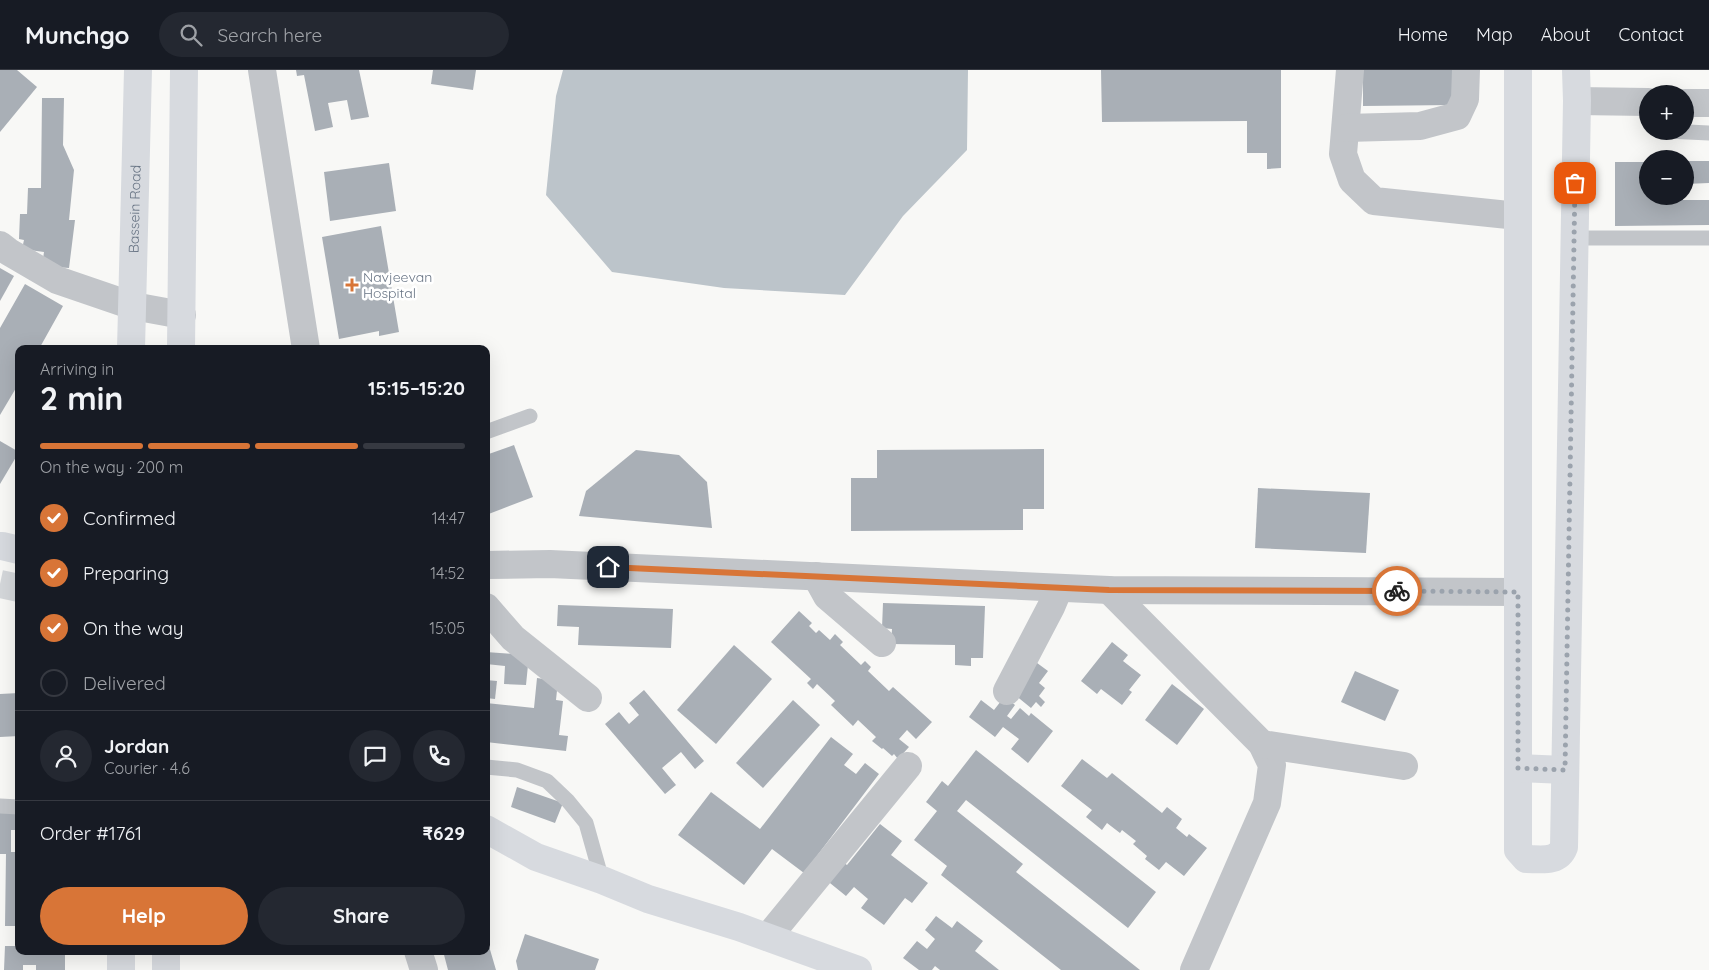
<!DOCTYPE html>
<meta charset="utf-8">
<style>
:root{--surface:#171b24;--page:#242831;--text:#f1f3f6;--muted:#9ea1a6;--line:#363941;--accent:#d87537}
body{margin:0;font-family:Quicksand,sans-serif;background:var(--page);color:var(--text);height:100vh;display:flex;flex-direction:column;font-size:19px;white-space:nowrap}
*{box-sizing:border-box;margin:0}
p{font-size:16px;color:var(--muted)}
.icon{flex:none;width:28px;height:28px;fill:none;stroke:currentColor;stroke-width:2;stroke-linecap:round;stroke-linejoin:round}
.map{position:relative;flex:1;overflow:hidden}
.details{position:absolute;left:15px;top:275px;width:475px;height:610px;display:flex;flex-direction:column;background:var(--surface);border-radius:10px;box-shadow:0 5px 20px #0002}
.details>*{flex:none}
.buttons{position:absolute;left:1639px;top:15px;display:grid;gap:10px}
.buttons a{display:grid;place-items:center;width:55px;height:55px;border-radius:50%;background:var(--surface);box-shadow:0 5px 20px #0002;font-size:25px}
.pin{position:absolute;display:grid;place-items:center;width:42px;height:42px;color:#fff;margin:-21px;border-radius:10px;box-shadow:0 2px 8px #0006}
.courier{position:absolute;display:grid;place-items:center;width:50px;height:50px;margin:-25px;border:4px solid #d87537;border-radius:50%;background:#fff;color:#222;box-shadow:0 1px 6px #0007}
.summary em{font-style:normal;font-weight:800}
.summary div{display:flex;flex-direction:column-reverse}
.summary{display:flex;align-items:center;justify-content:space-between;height:85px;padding:0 25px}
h1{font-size:32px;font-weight:800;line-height:38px}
.bar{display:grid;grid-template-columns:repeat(4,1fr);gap:8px 5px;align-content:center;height:60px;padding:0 25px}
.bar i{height:6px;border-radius:4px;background:var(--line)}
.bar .current{background:var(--accent)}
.bar p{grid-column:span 4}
.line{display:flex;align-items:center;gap:12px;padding:0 25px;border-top:1px solid var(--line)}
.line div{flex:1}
.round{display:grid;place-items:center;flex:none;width:52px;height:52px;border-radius:26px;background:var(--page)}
ol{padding:0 25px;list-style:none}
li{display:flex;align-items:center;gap:15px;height:55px}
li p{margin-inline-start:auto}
li .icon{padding:5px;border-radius:50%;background:var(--accent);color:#fff;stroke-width:4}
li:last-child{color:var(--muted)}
li i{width:28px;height:28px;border:2px solid var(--line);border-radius:50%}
.button{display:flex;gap:10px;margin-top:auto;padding:10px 25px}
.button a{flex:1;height:58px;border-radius:30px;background:var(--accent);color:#fff;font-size:20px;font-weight:800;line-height:58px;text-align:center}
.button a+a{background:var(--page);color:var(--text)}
header{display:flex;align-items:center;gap:30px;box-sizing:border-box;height:70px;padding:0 25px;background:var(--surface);border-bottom:1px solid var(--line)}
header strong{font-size:24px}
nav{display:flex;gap:28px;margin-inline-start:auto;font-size:18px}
.search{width:350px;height:45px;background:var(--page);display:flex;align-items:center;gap:12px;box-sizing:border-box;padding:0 18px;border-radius:28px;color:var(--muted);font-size:19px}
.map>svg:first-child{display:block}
.water{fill:#bcc4ca}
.building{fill:#a9afb6}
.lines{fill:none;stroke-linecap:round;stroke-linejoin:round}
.secondary-tunnel{stroke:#d4d7da;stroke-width:28;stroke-dasharray:28 14;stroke-linecap:butt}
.lane{stroke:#c2c5c9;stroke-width:15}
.street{stroke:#c2c5c9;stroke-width:28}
.secondary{stroke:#d7dadf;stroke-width:28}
.primary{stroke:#d7dadf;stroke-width:28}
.done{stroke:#9ba3ad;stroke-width:5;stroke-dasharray:0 9}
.route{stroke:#d87537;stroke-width:6}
.poi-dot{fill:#d87537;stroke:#fff;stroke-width:2}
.labels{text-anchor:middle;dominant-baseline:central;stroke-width:5;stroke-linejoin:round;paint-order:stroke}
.street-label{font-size:14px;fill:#697585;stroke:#fff}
.poi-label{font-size:14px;fill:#697585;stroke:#fff;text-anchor:start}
</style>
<header>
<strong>Munchgo</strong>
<div class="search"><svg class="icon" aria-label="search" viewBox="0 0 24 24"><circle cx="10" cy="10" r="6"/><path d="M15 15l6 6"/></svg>Search here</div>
<nav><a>Home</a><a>Map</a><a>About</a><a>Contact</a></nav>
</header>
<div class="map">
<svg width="1709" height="900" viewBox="0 0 1709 900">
<rect width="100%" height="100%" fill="#f8f8f6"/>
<polygon class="water" points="563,0 968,0 967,80 903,146 845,225 724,218 612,202 546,125 556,26"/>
<g class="building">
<polygon points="0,0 17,0 37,17 0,62"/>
<polygon points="296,0 359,0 369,47 351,50 347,30 328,33 333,57 315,61 304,5 297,6"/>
<polygon points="433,0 476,0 473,20 431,14"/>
<polygon points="1101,0 1281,0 1281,98 1267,99 1267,83 1247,83 1247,51 1102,52"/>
<polygon points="1363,0 1453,0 1453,35 1363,36"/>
<polygon points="42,28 64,28 63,75 74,100 69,150 75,150 69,198 42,196 44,182 22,179 24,170 19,169 20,144 27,144 28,118 41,118"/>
<polygon points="1685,91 1709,91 1709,113 1685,114"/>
<polygon points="1615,92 1648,92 1648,126 1683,126 1683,130 1709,130 1709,155 1615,156"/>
<polygon points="389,93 396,141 330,151 324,102"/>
<polygon points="381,156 399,262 379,266 379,261 339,269 322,167"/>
<polygon points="0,198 14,206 0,231"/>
<polygon points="25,214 63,236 39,279 19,279 19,313 0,345 0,258"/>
<polygon points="0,371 19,382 0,414"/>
<polygon points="514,375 533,427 486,445 486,385"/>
<polygon points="1044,379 1044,439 1023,439 1023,460 851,461 851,408 877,408 877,380"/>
<polygon points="636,380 679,385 707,412 712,458 579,446 586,421"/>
<polygon points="1258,418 1370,423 1366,483 1255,478"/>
<polygon points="883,533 985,536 983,588 971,588 971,596 955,595 955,575 891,574 892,559 882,558"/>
<polygon points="558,535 673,539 671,578 578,575 579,557 557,556"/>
<polygon points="799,541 812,553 809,556 816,563 819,560 830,570 835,564 843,572 840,575 861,595 865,591 871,597 868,601 889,621 893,617 932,652 916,669 907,660 899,669 909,677 898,689 894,684 892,686 883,678 882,679 872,671 876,667 858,650 853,656 831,635 835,631 817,614 813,619 807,613 811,609 771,572"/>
<polygon points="1112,572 1128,585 1123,591 1141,605 1129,620 1132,622 1122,635 1101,619 1097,624 1081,611"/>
<polygon points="734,575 772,609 716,674 677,640"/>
<polygon points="486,582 529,585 526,615 504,614 505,596 486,594"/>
<polygon points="1033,590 1048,601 1039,613 1045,618 1039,626 1045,632 1041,637 1036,632 1031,638 1015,625 1010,631 1015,635 1007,646 1011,649 1020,638 1029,646 1031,643 1053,661 1028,693 1011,679 1019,669 1003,657 995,667 969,647 981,630 994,640"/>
<polygon points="1355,601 1399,620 1385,651 1341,632"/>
<polygon points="537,608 558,611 556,630 563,631 559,665 568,666 566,681 486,672 486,633 534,638"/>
<polygon points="486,610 497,611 495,629 486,628"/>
<polygon points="1172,614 1204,639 1177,675 1145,650"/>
<polygon points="644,620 704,691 695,699 681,682 662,698 676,715 665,724 605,654 619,642 629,654 639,645 629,633"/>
<polygon points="19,623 19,666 0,667 0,624"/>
<polygon points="793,630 820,655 763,718 736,693"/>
<polygon points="831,667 853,684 844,695 856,704 865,693 879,704 804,803 772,779 744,815 678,765 711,722 760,759"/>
<polygon points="976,680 1156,822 1128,858 966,730 957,741 1023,794 1016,802 1140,900 1061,900 941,805 947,796 914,770 937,741 926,732 942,711 948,716"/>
<polygon points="1082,689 1107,708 1112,703 1162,743 1167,737 1182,749 1176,758 1187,767 1189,764 1207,778 1184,806 1166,792 1159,800 1145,789 1147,786 1133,774 1136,771 1122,760 1120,763 1107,753 1102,760 1086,747 1092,740 1061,716"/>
<polygon points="517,717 563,733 555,753 511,737"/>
<polygon points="19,737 19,760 11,760 11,782 19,782 19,856 5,856 6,784 0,784 0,742"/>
<polygon points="880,754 902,771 891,785 928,813 912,833 905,828 884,855 861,838 868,829 854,817 846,826 825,809 840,790 847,795"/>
<polygon points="936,846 952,858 957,851 983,871 975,881 999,900 940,900 935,896 932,900 919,900 903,888 917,871 927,879 935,869 925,860"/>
<polygon points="525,864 599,889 595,900 518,900 516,891"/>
<polygon points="486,866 496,900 448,900 443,881 486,881"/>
<polygon points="5,876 19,876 19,881 65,881 65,900 36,900 36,895 23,895 23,900 4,900"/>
</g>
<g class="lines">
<polyline class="secondary-tunnel" points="0,514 19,518"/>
<g class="lane">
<polyline points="1667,61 1709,63"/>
<polyline points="1574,168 1709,168"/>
<polyline points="486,362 530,346"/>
<polyline points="486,697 517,700 547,711 568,731 586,753 602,810"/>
<polyline points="0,736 19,737"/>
</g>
<g class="street">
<polyline points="262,0 306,279"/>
<polyline points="1350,0 1343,84 1352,110 1374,131 1518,146"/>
<polyline points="1577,31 1648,32"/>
<polyline points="1685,33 1709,33"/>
<polyline points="1346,58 1420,56 1457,46 1465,29 1466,0"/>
<polyline points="0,175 9,182 57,210 133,236 182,245"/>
<polyline points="486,495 550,494 1109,520 1518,522"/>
<polyline points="816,506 827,526 882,573"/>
<polyline points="1109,520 1262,674 1272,695 1267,733 1194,900"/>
<polyline points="486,537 513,568 588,628"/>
<polyline points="1007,621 1051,537 1059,518"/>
<polyline points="1262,674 1404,696"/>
<polyline points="768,867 908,696"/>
<polyline points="418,881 424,900"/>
</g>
<g class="secondary">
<path d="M1518 0V780L1526 789C1541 789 1558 793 1564 777L1577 31 1576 0"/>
<polyline points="2,476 19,480"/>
<polyline points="1518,698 1565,700"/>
<polyline points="486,759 536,787 602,810 648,829 739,857 858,900"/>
</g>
<g class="primary">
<path id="s1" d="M131 279 138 0"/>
<polyline points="181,279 184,0"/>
<polyline points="121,900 121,881"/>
<polyline points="166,900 166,881"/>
</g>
</g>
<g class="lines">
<polyline class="done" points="1397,521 1518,522 1518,698 1565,700 1575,113"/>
<polyline class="route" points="608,497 1109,520 1397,521"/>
</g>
<path class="poi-dot" d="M349.5 207.5h5v5h5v5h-5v5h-5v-5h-5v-5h5z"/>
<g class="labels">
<g class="street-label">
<text stroke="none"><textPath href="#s1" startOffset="140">Bassein Road</textPath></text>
</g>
<g class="poi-label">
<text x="363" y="207">Navjeevan<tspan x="363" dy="16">Hospital</tspan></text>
</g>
</g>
</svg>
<div class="buttons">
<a>+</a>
<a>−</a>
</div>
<div class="pin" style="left:1575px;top:113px;background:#ea580c"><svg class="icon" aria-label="bag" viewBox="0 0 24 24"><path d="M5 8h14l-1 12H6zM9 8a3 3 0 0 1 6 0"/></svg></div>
<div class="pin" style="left:608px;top:497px;background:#1f2937"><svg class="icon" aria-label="home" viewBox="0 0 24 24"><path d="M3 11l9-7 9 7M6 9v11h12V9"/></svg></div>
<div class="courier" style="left:1397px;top:521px"><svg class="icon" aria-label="bike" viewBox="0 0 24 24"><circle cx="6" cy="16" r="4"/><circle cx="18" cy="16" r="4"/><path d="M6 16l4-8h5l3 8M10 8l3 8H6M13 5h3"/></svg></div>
<section class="details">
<div class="summary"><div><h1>2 min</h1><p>Arriving in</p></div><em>15:15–15:20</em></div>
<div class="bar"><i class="current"></i><i class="current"></i><i class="current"></i><i></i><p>On the way · 200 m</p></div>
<ol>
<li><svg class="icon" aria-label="check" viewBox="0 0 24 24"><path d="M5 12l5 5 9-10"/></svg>Confirmed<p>14:47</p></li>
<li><svg class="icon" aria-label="check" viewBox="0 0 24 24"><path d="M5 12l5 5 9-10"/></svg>Preparing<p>14:52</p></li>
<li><svg class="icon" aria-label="check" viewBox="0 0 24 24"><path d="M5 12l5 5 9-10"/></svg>On the way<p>15:05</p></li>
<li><i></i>Delivered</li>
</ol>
<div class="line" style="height:90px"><a class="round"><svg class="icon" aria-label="person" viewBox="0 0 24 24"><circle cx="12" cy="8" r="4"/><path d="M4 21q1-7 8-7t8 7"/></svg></a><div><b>Jordan</b><p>Courier · 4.6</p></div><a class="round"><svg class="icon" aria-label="chat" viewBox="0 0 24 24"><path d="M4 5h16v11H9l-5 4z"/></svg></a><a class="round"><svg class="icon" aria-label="phone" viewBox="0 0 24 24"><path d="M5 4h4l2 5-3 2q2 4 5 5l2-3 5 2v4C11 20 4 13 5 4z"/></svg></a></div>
<div class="line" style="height:65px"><div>Order #1761</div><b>₹629</b></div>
<div class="button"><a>Help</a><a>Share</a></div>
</section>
</div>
